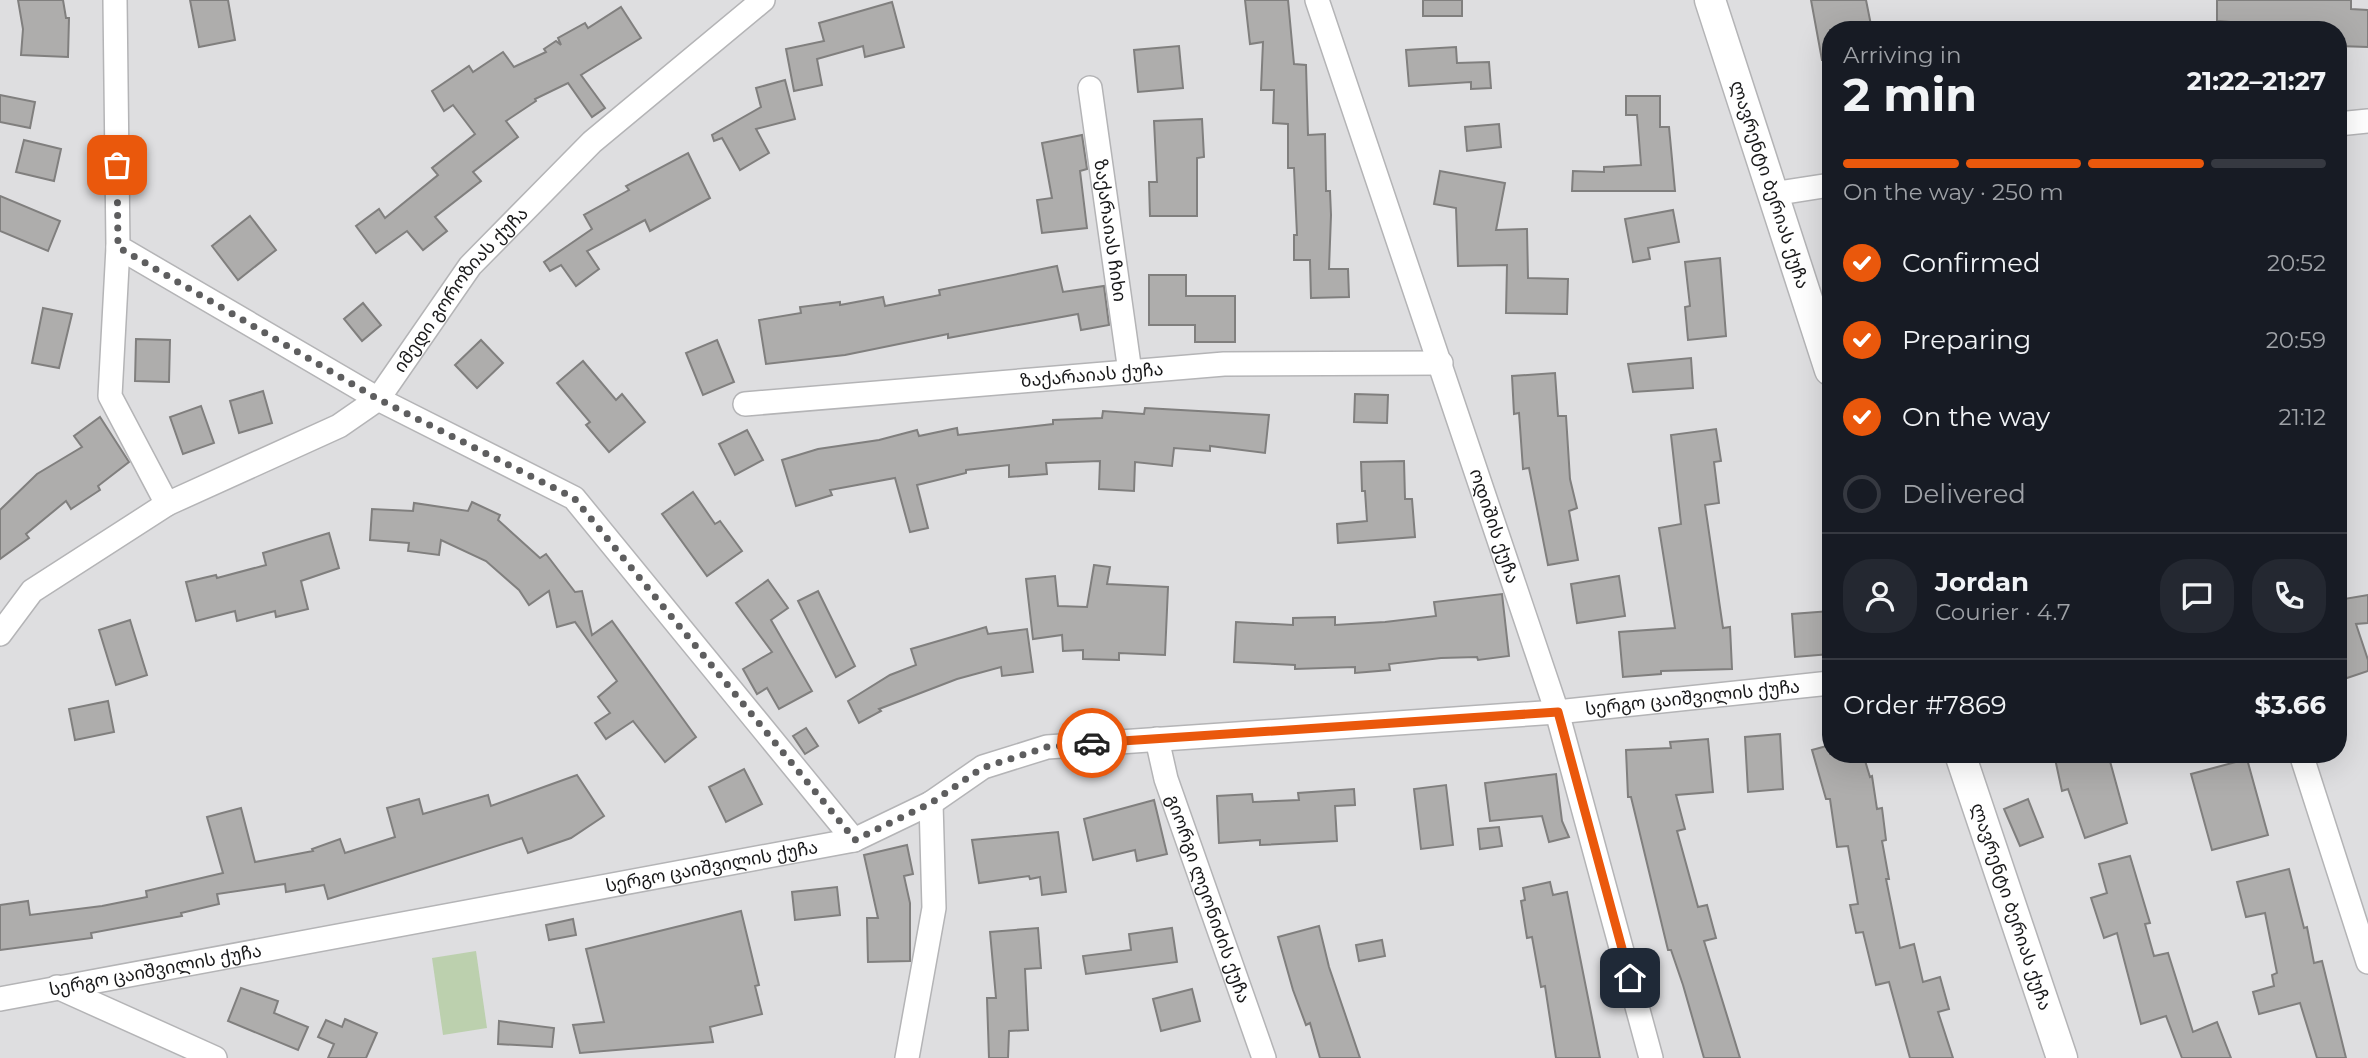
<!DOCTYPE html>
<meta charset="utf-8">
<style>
:root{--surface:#171b24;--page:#242831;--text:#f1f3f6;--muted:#9ea1a6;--line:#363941;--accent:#ea580c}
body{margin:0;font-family:Montserrat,"Noto Sans Georgian",sans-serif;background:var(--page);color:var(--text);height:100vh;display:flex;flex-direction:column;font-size:26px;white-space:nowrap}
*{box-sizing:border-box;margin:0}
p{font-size:23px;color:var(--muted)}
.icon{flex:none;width:38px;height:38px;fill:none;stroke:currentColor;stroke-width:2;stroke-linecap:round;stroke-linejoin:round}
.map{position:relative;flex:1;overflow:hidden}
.sheet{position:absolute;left:1822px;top:21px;width:525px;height:742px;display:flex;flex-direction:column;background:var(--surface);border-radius:28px;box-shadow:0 7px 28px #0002}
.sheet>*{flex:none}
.pin{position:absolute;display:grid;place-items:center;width:60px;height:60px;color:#fff;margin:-30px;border-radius:14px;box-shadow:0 4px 10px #0006}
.courier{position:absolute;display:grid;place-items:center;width:70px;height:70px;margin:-35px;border:5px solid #ea580c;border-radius:50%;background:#fff;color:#222;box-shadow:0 2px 9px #0007}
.summary em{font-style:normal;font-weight:700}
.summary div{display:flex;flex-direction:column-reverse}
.summary{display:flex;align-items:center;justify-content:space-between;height:119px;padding:0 21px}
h1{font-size:46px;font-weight:700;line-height:52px}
.bar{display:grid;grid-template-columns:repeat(4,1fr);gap:10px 7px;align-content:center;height:84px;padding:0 21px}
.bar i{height:9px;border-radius:5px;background:var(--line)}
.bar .selected{background:var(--accent)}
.bar p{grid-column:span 4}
.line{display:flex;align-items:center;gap:18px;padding:0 21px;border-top:2px solid var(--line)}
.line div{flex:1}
.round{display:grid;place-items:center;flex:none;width:74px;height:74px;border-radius:28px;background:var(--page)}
ol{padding:0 21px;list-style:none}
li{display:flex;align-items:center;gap:21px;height:77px}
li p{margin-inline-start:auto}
li .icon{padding:7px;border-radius:50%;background:var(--accent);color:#fff;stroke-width:4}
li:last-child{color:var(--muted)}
li i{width:38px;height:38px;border:4px solid var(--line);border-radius:50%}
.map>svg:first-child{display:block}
.green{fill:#bcd0ae}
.building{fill:#aeadac;stroke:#807f7e;stroke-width:2}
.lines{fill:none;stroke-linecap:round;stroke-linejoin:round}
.minor-casing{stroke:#b4b4b6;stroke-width:26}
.major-casing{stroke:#b4b4b6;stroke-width:33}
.minor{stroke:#fff;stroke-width:23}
.major{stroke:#fff;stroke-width:30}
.done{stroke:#5e5e5f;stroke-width:7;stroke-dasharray:0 12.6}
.route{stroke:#ea580c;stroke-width:9}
.labels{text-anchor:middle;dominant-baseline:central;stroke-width:6;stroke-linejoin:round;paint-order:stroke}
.street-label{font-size:18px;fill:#19191a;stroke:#ebeced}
</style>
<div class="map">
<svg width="2368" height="1058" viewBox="0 0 2368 1058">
<rect width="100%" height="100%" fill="#dedee0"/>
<polygon class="green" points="476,951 487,1028 443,1035 432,958"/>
<g class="building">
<polygon points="18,0 63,0 66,18 69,18 68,57 21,55 23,29"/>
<polygon points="190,0 228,0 235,40 199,47"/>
<polygon points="1245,0 1288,0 1294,64 1306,65 1308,135 1325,134 1326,191 1330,191 1331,215 1329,269 1348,269 1349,297 1311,298 1310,260 1294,260 1294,235 1297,235 1294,168 1288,168 1288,124 1273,123 1274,90 1261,90 1263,42 1250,44"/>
<rect x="1423" y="0" width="39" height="16"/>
<polygon points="1811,0 1866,0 1872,30 1830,30 1830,60 1822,60"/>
<polygon points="2217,0 2351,0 2351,9 2368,10 2368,47 2338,46 2338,30 2217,21"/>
<polygon points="892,2 904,47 865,57 863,46 817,59 822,85 794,91 786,49 824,41 819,23"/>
<polygon points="621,7 641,38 581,75 605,108 592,117 568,83 535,99 536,101 506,121 518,137 473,172 481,181 435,217 447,231 423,250 407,231 376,253 356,226 379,209 385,218 438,175 432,168 475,134 453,105 444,111 432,91 469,66 473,72 503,52 514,67 546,52 544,49 556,41 561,45 558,38 585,23 588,28"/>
<polygon points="1179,46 1183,88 1138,92 1134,50"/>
<polygon points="1456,47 1457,63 1489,62 1491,88 1471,89 1471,82 1409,86 1406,50"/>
<polygon points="785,80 795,119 756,129 769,153 740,170 722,138 714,141 712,135 761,107 756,88"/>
<polygon points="0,95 35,102 30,128 0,122"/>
<polygon points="1626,96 1660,96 1660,127 1669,127 1675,191 1572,191 1573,171 1604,172 1604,167 1641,165 1637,115 1626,115"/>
<polygon points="1202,119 1204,157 1197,158 1197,216 1150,216 1149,182 1157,182 1154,121"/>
<polygon points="1499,124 1501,147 1467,151 1465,127"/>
<polygon points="1082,135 1087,169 1080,171 1087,228 1042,233 1037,200 1052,198 1042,143"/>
<polygon points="24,140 61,149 54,181 16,172"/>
<polygon points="688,153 710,198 650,231 645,220 587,251 599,269 576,286 561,265 550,271 544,262 592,229 584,215 629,190 626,186"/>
<polygon points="1440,171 1505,183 1496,230 1527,229 1528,278 1568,279 1567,314 1506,313 1507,265 1458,266 1456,208 1434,204"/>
<polygon points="0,196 60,221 48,251 0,231"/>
<polygon points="1673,210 1679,242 1648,248 1650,259 1633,262 1625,219"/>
<polygon points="250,216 276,250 238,280 212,246"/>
<polygon points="1720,258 1726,336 1688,340 1685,307 1690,306 1685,262"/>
<polygon points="1057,266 1063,292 1104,286 1109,325 1081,330 1078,314 948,338 948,334 845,355 766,364 759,320 801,313 800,307 840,302 840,305 883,297 885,306 940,295 939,290"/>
<polygon points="1149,275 1186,275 1186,296 1235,296 1235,342 1195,342 1195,325 1149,325"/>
<polygon points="363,303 381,325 362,341 344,319"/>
<polygon points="43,308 72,314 59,368 32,363"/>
<polygon points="136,339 170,340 169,382 135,381"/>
<polygon points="481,340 503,363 477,388 455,365"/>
<polygon points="717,340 734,382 703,395 686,353"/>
<polygon points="1691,358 1693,388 1633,392 1628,364"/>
<polygon points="583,361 616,400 622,394 645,422 609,452 586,425 590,422 557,383"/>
<polygon points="1555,373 1558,416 1566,416 1570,479 1577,508 1569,511 1578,560 1548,565 1529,468 1523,469 1519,413 1514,414 1512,376"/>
<polygon points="263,391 272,423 239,433 230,401"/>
<polygon points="1355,394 1388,395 1387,423 1354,422"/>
<polygon points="201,406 214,443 183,454 170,417"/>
<polygon points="1145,408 1269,415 1265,453 1210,446 1210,451 1174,448 1172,466 1135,462 1134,491 1099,489 1100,461 1046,463 1047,474 1009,477 1009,465 966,470 966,473 917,485 928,528 910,532 895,478 830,490 832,495 796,506 782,460 818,449 879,440 917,430 919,436 957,428 958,435 1053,424 1053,420 1102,418 1103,411 1144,414"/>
<polygon points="100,417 129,462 98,486 100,490 71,509 66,501 26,534 29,538 0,559 0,510 37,474 82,447 74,436"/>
<polygon points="1716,429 1721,461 1714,462 1719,503 1705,505 1723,628 1730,627 1732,669 1661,671 1661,674 1623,677 1619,632 1675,628 1659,528 1681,524 1671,435"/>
<polygon points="747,430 763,460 735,475 719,444"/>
<polygon points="1404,461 1405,499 1412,499 1415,537 1338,543 1337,524 1367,521 1365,491 1362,491 1361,462"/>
<polygon points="693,492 715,524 720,521 742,551 707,576 662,514"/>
<polygon points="472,502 500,515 498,520 540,558 546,554 575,592 582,591 592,635 612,621 696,737 665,762 633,721 606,739 595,723 610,713 598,697 617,681 575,622 557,627 549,591 529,605 519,590 486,561 441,540 439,555 408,551 409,543 370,540 372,509 413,511 414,503 468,511"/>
<polygon points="329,533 339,568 301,581 308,609 276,617 275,611 237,621 235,611 196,621 186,582 216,575 217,578 266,565 263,553"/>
<polygon points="1094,565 1110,567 1107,584 1168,587 1165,655 1119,653 1119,660 1083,659 1083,650 1063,651 1062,635 1033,639 1026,579 1055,576 1058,606 1087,607"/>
<polygon points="1619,576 1625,616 1577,623 1571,584"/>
<polygon points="768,580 788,608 771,620 812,691 779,709 767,688 757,694 743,669 772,652 736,603"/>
<polygon points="818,591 855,666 836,677 798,601"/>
<polygon points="1502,594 1509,656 1478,660 1477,657 1441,658 1389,664 1390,670 1355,673 1355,667 1295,669 1295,665 1234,662 1236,622 1293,625 1293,618 1335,617 1335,625 1385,622 1436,616 1434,602"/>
<polygon points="2368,595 2368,623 2356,624 2368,660 2368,671 2338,681 2338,648 2342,647 2338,600"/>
<polygon points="1830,611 1830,654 1795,657 1792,614"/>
<polygon points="130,620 147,675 116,685 99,630"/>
<polygon points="986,627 988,634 1027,629 1033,672 1002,676 1001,667 957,679 879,709 881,711 859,723 848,701 890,675 916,665 911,649"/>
<polygon points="108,701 114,732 75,740 69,709"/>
<polygon points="806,728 818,746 805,754 793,736"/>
<polygon points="1780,734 1783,789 1748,792 1745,737"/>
<polygon points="1708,739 1713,792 1676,795 1685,829 1677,831 1698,907 1707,905 1716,938 1704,941 1740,1058 1704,1058 1683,985 1671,950 1668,950 1631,797 1628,797 1626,750 1671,748 1670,742"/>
<polygon points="1830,745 1830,754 1863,754 1870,777 1872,776 1877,809 1882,808 1886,840 1882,841 1889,879 1886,879 1900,948 1914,944 1923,982 1940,977 1949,1009 1938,1012 1953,1058 1910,1058 1889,982 1876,985 1863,932 1856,933 1850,905 1858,904 1848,846 1837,847 1830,799 1826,799 1812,750"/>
<polygon points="2054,754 2108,754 2127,823 2085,838 2068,789 2062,791"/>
<polygon points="2247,759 2268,835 2212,850 2191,774"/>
<polygon points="744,769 762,804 726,822 709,787"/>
<polygon points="1556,774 1562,821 1569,837 1549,842 1542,816 1490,821 1485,783"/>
<polygon points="577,775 604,816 571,838 528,853 522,838 328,899 324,885 286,892 285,884 217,894 219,904 181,913 182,916 91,933 92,938 0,950 0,905 28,901 30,915 102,906 147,897 146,891 223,873 207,817 241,808 255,862 313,851 312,849 340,839 345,853 395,837 387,808 419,799 423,814 488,795 491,806"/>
<polygon points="1446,785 1453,845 1421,849 1414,789"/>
<polygon points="1354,789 1355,805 1335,806 1337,841 1260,845 1260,840 1219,843 1217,796 1252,794 1253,802 1299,800 1298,793"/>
<polygon points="2028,799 2043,837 2020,846 2004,809"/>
<polygon points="1154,800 1167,854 1137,861 1135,850 1093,860 1084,819"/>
<polygon points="1499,827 1502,846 1480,849 1478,829"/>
<polygon points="1058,832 1066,892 1042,895 1040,877 1030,879 1029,876 979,883 972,840"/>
<polygon points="907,845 913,874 904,876 910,903 910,961 868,962 867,918 878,918 864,855"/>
<polygon points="2130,856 2150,923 2145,924 2154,956 2168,953 2193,1032 2217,1022 2231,1058 2182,1058 2166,1016 2141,1024 2117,933 2104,938 2091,898 2107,893 2099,864"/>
<polygon points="2289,869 2304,928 2307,927 2314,963 2322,961 2346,1058 2317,1058 2300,1003 2259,1014 2253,992 2274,986 2272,975 2277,973 2265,913 2246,917 2237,882"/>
<polygon points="1550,882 1553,895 1567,892 1600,1058 1556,1058 1545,986 1541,987 1532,937 1527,938 1521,901 1525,900 1523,888"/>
<polygon points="837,887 840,915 795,920 792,892"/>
<polygon points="741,911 759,985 755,986 762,1014 710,1027 713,1042 580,1053 573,1025 604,1022 586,949"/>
<polygon points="573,919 576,935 549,940 546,925"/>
<polygon points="1319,926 1329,967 1360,1058 1320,1058 1310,1023 1306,1025 1293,990 1278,937"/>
<polygon points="1038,928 1041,968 1025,969 1028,1030 1009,1031 1008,1058 989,1058 987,998 996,998 990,932"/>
<polygon points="1172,928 1177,962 1086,974 1083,956 1131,950 1129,934"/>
<polygon points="1382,940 1385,956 1359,961 1356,945"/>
<polygon points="241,988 278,1001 274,1013 308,1027 298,1050 228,1021"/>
<polygon points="1192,989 1200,1021 1161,1031 1153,999"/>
<polygon points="345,1019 377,1033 366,1058 328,1058 334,1044 318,1037 326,1020 342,1027"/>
<polygon points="499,1021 554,1028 552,1047 498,1044"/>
</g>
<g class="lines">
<defs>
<g id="minor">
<polyline points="115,0 118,247 378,399 574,498 854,840"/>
<path id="s1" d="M1317 0 1557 712 1651 1058"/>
<path id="s2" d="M1090 88 1130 372"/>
<polyline points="2338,124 2368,121"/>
<polyline points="1772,194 1830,185"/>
<polyline points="118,247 110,396 167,504"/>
<path id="s3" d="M745 404 1224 364 1441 363"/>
<path id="s4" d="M0 634 32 591 167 504 339 426 378 399 470 266 592 142 763 0"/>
<path id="s5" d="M1157 739 1166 779 1264 1058"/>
<polyline points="2301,754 2368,962"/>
<polyline points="57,987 215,1058"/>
<path id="s6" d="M0 999 854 840 931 803 983 767 1047 747 1557 712 1830 683"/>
<polyline points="907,1058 934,908 931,803"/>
</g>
<g id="major">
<path id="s7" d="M1710 0 1830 370"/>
<path id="s8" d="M1960 754 2062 1058"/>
</g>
</defs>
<use href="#minor" class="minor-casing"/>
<use href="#major" class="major-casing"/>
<use href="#minor" class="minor"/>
<use href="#major" class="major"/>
</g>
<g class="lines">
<polyline class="done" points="117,165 118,247 378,399 574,498 855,840 931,803 982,768 1047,747 1092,743"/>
<polyline class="route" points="1092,743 1558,712 1630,978"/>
</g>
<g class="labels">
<g class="street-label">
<text stroke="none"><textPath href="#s7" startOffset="194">ლავრენტი ბერიას ქუჩა</textPath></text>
<text stroke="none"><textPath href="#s2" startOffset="144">ზაქარაიას ჩიხი</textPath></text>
<text stroke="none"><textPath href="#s4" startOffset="588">იმედი გოროზიას ქუჩა</textPath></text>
<text stroke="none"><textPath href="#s3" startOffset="348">ზაქარაიას ქუჩა</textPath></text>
<text stroke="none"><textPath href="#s1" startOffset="555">ოდიშის ქუჩა</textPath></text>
<text stroke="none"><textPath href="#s6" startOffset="1732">სერგო ცაიშვილის ქუჩა</textPath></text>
<text stroke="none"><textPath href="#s6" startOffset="724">სერგო ცაიშვილის ქუჩა</textPath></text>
<text stroke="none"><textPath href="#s5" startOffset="168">გიორგი ლეონიძის ქუჩა</textPath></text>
<text stroke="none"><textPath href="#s8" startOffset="161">ლავრენტი ბერიას ქუჩა</textPath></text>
<text stroke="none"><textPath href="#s6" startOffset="158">სერგო ცაიშვილის ქუჩა</textPath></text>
</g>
</g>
</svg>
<div class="pin" style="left:117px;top:165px;background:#ea580c"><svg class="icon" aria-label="bag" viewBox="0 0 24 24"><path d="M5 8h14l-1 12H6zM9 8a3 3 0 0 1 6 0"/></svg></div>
<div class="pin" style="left:1630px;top:978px;background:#1f2937"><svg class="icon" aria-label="home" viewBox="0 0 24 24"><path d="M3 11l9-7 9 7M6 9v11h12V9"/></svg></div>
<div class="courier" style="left:1092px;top:743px"><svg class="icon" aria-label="car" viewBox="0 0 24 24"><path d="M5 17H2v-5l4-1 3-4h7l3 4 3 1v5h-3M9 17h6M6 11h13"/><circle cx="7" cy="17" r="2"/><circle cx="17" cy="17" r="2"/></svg></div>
<section class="sheet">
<div class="summary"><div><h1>2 min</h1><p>Arriving in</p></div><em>21:22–21:27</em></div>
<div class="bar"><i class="selected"></i><i class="selected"></i><i class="selected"></i><i></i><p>On the way · 250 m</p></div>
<ol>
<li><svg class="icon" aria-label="check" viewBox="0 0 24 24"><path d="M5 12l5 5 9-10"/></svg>Confirmed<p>20:52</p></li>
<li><svg class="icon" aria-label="check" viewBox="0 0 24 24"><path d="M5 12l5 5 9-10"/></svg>Preparing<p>20:59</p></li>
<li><svg class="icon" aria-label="check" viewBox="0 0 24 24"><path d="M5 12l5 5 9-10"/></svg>On the way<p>21:12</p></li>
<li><i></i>Delivered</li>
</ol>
<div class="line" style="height:126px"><a class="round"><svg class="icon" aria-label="person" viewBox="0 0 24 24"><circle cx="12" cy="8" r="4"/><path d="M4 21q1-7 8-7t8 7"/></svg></a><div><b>Jordan</b><p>Courier · 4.7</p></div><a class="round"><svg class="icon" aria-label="chat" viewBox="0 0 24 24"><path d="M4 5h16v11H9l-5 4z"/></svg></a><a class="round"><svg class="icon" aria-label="phone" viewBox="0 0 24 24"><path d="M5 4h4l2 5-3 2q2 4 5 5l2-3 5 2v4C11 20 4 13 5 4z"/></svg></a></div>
<div class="line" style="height:91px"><div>Order #7869</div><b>$3.66</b></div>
</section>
</div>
